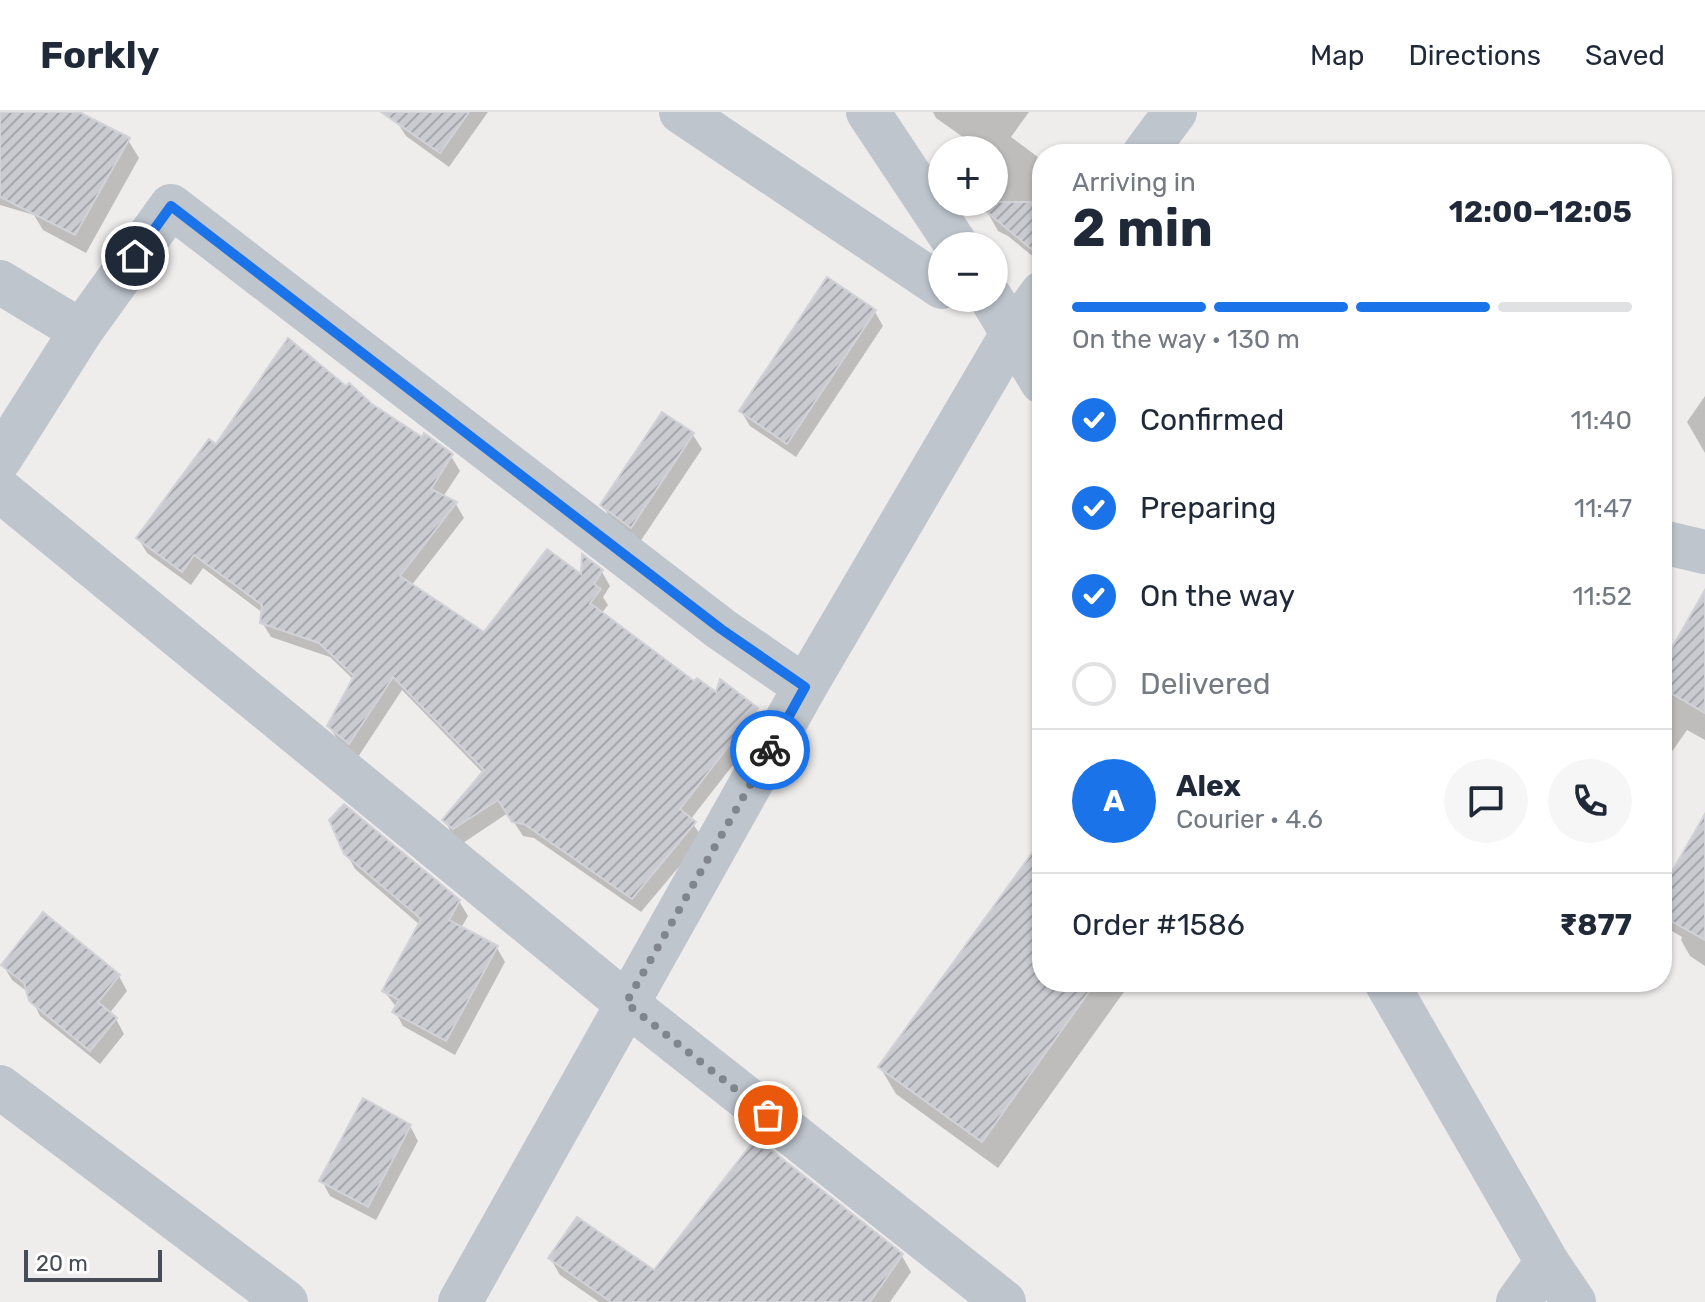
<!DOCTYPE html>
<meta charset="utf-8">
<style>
:root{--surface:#fff;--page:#f6f6f7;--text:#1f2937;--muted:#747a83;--line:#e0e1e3;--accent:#1a73e8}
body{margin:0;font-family:Rubik,sans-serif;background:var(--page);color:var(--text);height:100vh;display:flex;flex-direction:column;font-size:30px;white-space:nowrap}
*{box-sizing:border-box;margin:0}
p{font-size:26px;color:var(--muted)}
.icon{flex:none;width:44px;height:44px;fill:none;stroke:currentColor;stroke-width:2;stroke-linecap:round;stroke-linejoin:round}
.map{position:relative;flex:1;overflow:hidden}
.sheet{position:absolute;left:1032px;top:32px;width:640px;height:848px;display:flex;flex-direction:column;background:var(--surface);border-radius:32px;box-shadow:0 2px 6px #0004}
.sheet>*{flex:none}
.controls{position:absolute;left:928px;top:24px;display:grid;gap:16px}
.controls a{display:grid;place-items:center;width:80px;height:80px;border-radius:50%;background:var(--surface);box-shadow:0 2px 6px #0004;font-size:40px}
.scale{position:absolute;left:24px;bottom:20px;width:138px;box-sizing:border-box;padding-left:8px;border:4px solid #464d58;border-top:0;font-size:22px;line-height:28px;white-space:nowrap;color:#464d58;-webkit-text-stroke:6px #fff;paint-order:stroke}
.pin{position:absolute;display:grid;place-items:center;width:68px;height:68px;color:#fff;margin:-34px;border:4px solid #fff;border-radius:50%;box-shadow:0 2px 8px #0007}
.courier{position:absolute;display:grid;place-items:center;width:80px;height:80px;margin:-40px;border:6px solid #1a73e8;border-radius:50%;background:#fff;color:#222;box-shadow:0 2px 10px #0007}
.summary em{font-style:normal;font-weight:700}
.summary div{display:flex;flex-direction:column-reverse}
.summary{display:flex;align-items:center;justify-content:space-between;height:136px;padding:0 40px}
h1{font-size:52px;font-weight:700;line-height:60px}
.bar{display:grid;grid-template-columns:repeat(4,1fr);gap:12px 8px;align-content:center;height:96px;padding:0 40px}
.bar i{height:10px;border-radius:6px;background:var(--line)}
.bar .selected{background:var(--accent)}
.bar p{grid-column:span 4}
.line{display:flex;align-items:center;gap:20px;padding:0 40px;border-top:2px solid var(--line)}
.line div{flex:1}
.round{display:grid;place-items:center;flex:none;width:84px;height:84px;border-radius:42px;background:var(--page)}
ol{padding:0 40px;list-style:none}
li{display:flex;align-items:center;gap:24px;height:88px}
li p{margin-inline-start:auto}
li .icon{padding:8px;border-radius:50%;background:var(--accent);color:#fff;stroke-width:4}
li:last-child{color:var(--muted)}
li i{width:44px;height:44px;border:4px solid var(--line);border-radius:50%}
header{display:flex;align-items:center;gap:48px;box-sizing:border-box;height:112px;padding:0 40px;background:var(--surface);border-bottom:2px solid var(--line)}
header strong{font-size:38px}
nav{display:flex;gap:44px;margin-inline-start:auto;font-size:28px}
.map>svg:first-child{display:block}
.shadow{fill:#0003}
.building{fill:url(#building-hatch);stroke:#d1d2d7;stroke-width:2}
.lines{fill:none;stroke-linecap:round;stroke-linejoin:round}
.minor{stroke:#bec5cd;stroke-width:44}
.done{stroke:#81858c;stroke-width:8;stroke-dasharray:0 14.4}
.route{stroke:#1a73e8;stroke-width:10}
</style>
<header>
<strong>Forkly</strong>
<nav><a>Map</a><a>Directions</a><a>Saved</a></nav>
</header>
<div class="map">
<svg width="1705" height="1190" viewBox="0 0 1705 1190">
<defs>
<pattern id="building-hatch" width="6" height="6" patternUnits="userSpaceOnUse" patternTransform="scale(2)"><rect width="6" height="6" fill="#cacbd1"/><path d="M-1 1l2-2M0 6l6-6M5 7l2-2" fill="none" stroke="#a6a7ac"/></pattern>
</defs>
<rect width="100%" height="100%" fill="#efecec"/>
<g class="shadow">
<polygon points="0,0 83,0 81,3 128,28 139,46 86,141 43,118 34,103 0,93"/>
<polygon points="404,0 488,0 449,55 406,24 397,10"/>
<polygon points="933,0 1029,0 1011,25 1042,48 1042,152 1008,124 998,119 989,103 984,90 994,90 994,38 981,38 936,6"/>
<polygon points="875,200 883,214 796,345 750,314 741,299"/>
<polygon points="346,277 451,344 460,359 443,385 456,392 464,406 411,474 484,522 582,466 602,460 610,474 603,485 608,493 601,502 694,572 717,584 756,598 765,612 690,708 703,726 641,800 534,726 523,724 508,701 463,731 453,723 444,708 483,661 402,578 358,645 338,628 329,614 354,568 330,545 271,525 262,510 263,501 203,456 191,473 147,441 138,426 217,335"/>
<polygon points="1705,284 1705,341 1687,310"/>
<polygon points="663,303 693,323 702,337 640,430 611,408 603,393"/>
<polygon points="1705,495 1705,628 1687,618 1662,654 1662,557"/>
<polygon points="1705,716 1705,854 1690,844 1681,828 1682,825 1662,813 1662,781"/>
<polygon points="1042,730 1042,870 1131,870 998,1056 896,982 880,955"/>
<polygon points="346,741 459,789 468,804 461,816 497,836 505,850 455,943 403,914 395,899 397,896 384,879 420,813 355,757"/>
<polygon points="3,853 119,864 127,879 109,902 116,907 124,922 100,952 40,904 29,881 12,868"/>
<polygon points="410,1014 418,1029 376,1108 330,1084 322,1069"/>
<polygon points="756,1029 902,1144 911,1160 890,1190 599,1190 560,1163 550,1146 654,1161"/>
</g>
<g class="building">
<polygon points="0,0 79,0 130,26 75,123 0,85"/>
<polygon points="381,0 469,0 440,41"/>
<polygon points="975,90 1042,90 1042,146"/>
<polygon points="827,165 876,198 787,332 739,299"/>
<polygon points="288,226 346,274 349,271 372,292 422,325 424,321 453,342 431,377 457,390 400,464 484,520 547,437 581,462 582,442 603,458 594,472 601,477 590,491 694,569 697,566 716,580 720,567 758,596 680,697 696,710 632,787 524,712 512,710 498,688 453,717 442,708 484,658 393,565 349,632 327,614 354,564 319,531 260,511 262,493 194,443 182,460 136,426 209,327 216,332"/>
<polygon points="662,300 694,321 631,416 600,393"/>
<polygon points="1705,478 1705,601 1662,576 1662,553"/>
<polygon points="344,692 460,788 449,808 498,834 446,929 392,900 399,888 382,879 421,807 344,742 329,708"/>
<polygon points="1705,702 1705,828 1662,804 1662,777"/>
<polygon points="1042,727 1042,870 1096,870 982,1030 878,955"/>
<polygon points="43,800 120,863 98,890 117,906 90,939 29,889 24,871 1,853"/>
<polygon points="363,986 411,1013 368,1095 319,1069"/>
<polygon points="756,1026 903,1142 870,1190 611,1190 548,1146 577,1105 654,1158"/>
</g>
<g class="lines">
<g class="minor">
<polyline points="681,0 942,175"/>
<polyline points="868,0 957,134"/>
<polyline points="1144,42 1175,0"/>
<polyline points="0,170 81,219"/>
<polyline points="991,186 1042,270"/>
<polyline points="0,347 81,219 171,94 721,517 805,575"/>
<polyline points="0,378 626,891 1004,1190"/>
<polyline points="1662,430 1705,440"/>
<polyline points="1386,870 1547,1150 1518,1190"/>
<polyline points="0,975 286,1190"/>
<polyline points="1547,1150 1574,1190"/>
<polyline points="460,1190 805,575 1013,220 1042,181"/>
</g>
</g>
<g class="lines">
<polyline class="done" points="768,1003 626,891 770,638"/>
<polyline class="route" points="135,144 171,94 721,517 805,575 770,638"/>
</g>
</svg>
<div class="controls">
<a>+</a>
<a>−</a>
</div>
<div class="scale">20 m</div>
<div class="pin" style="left:768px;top:1003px;background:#ea580c"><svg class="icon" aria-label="bag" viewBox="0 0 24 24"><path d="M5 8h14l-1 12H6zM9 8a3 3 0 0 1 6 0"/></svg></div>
<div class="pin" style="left:135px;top:144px;background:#1f2937"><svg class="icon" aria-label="home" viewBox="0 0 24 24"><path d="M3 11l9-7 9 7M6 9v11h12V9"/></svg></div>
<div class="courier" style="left:770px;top:638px"><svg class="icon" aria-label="bike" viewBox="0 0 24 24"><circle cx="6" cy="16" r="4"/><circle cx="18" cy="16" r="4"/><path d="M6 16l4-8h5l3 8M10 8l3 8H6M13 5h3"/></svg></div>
<section class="sheet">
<div class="summary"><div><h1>2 min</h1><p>Arriving in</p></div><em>12:00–12:05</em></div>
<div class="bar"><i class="selected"></i><i class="selected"></i><i class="selected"></i><i></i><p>On the way · 130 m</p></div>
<ol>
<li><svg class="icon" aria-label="check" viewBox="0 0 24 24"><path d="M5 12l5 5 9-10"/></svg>Confirmed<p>11:40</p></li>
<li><svg class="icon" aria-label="check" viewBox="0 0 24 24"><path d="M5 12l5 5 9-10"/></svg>Preparing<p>11:47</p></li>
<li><svg class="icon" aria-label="check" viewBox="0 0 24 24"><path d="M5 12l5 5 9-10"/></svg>On the way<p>11:52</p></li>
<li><i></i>Delivered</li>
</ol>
<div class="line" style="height:144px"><b class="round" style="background:var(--accent);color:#fff">A</b><div><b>Alex</b><p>Courier · 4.6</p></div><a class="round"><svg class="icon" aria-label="chat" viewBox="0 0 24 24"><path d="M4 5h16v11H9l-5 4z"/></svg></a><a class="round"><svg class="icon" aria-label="phone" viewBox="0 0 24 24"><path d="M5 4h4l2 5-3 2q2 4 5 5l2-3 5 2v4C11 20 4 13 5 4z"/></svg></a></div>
<div class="line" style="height:104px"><div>Order #1586</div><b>₹877</b></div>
</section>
</div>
